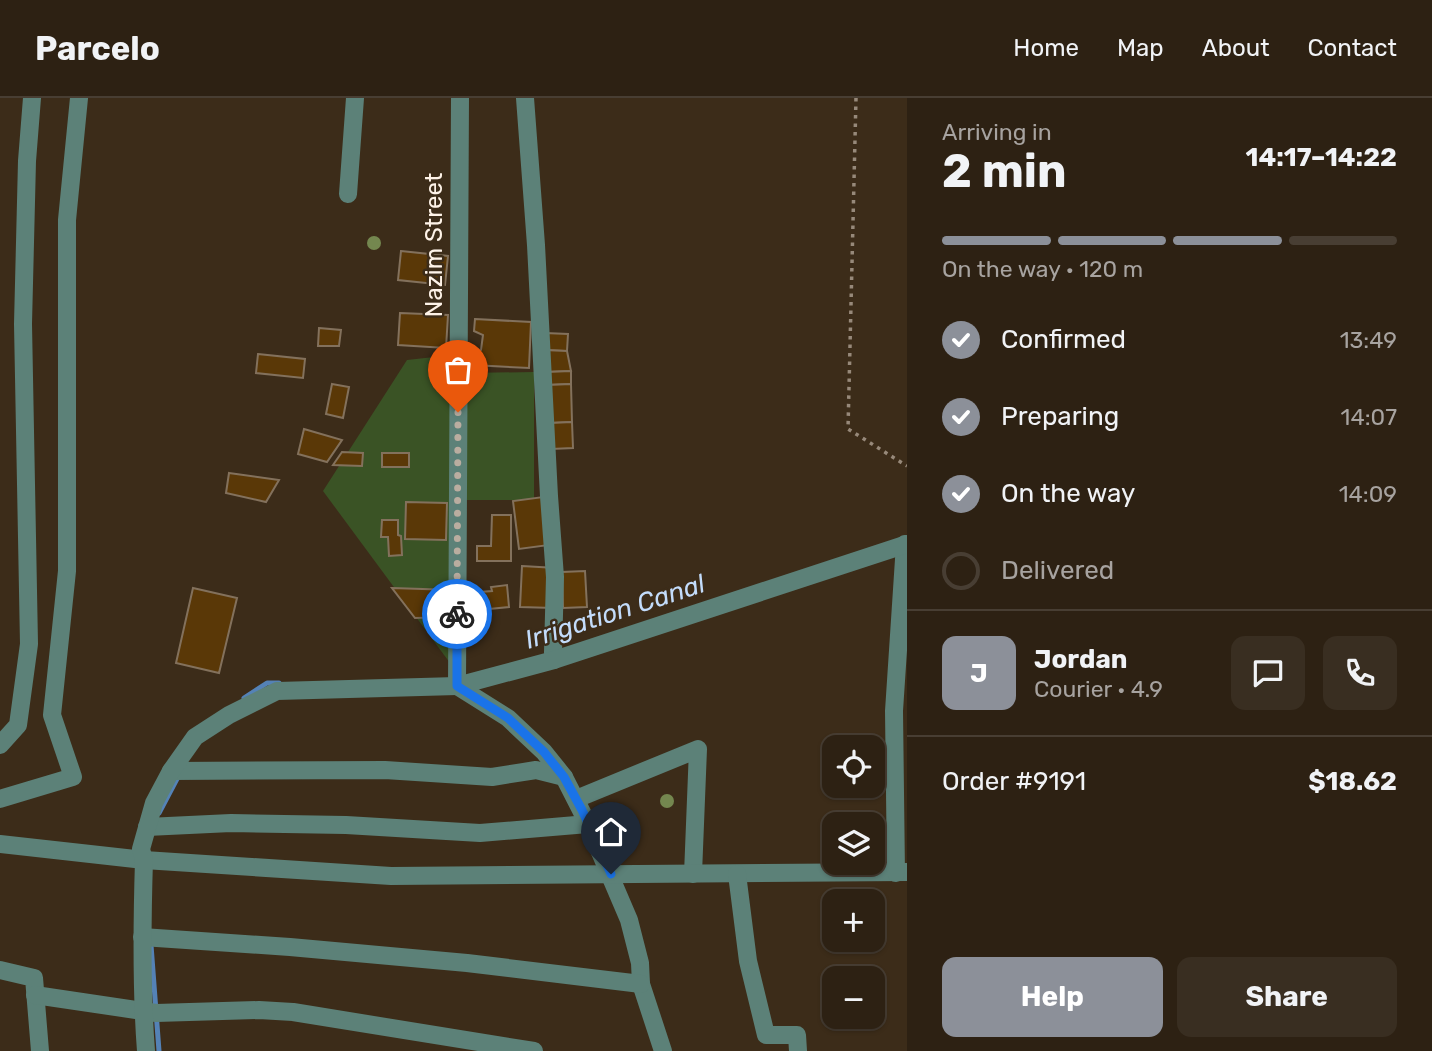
<!DOCTYPE html>
<meta charset="utf-8">
<style>
:root{--surface:#2d2113;--page:#392e21;--text:#f1f3f6;--muted:#a7a3a0;--line:#483e33;--accent:#8c9099}
body{margin:0;font-family:Rubik,sans-serif;background:var(--page);color:var(--text);height:100vh;display:flex;flex-direction:column;font-size:26px;white-space:nowrap}
*{box-sizing:border-box;margin:0}
p{font-size:23px;color:var(--muted)}
.icon{flex:none;width:38px;height:38px;fill:none;stroke:currentColor;stroke-width:2;stroke-linecap:round;stroke-linejoin:round}
.map{position:relative;flex:1;overflow:hidden}
.drawer{display:flex;flex-direction:column;background:var(--surface);width:525px}
.drawer>*{flex:none}
.controls{position:absolute;left:822px;top:637px;display:grid;gap:14px}
.controls a{display:grid;place-items:center;width:63px;height:63px;border-radius:14px;background:var(--surface);box-shadow:0 2px 5px #0004,0 0 0 2px var(--line);font-size:35px}
.pin{position:absolute;display:grid;place-items:center;width:60px;height:60px;color:#fff;margin:-72px -30px;border-radius:50% 50% 50% 0;rotate:-45deg;box-shadow:0 0 7px #0007}
.pin .icon{rotate:45deg}
.courier{position:absolute;display:grid;place-items:center;width:70px;height:70px;margin:-35px;border:5px solid #1a73e8;border-radius:50%;background:#fff;color:#222;box-shadow:0 2px 9px #0007}
.overview em{font-style:normal;font-weight:700}
.overview div{display:flex;flex-direction:column-reverse}
.overview{display:flex;align-items:center;justify-content:space-between;height:119px;padding:0 35px}
h1{font-size:46px;font-weight:700;line-height:52px}
.bar{display:grid;grid-template-columns:repeat(4,1fr);gap:10px 7px;align-content:center;height:84px;padding:0 35px}
.bar i{height:9px;border-radius:5px;background:var(--line)}
.bar .selected{background:var(--accent)}
.bar p{grid-column:span 4}
.line{display:flex;align-items:center;gap:18px;padding:0 35px;border-top:2px solid var(--line)}
.line div{flex:1}
.round{display:grid;place-items:center;flex:none;width:74px;height:74px;border-radius:14px;background:var(--page)}
ol{padding:0 35px;list-style:none}
li{display:flex;align-items:center;gap:21px;height:77px}
li p{margin-inline-start:auto}
li .icon{padding:7px;border-radius:50%;background:var(--accent);color:#fff;stroke-width:4}
li:last-child{color:var(--muted)}
li i{width:38px;height:38px;border:4px solid var(--line);border-radius:50%}
.action{display:flex;gap:14px;margin-top:auto;padding:14px 35px}
.action a{flex:1;height:80px;border-radius:14px;background:var(--accent);color:#fff;font-size:28px;font-weight:700;line-height:80px;text-align:center}
.action a+a{background:var(--page);color:var(--text)}
header{display:flex;align-items:center;gap:42px;box-sizing:border-box;height:98px;padding:0 35px;background:var(--surface);border-bottom:2px solid var(--line)}
header strong{font-size:33px}
nav{display:flex;gap:38px;margin-inline-start:auto;font-size:24px}
main{display:flex;flex:1;min-height:0}
.map>svg:first-child{display:block}
.green{fill:#3a5325}
.lines{fill:none;stroke-linecap:round;stroke-linejoin:round}
.stream{stroke:#5482b6;stroke-width:5}
.building{fill:#5a3807;stroke:#83715c;stroke-width:2}
.path{stroke:#97897a;stroke-width:3.5;stroke-dasharray:3.5 5;stroke-linecap:butt}
.minor{stroke:#5c8178;stroke-width:18}
.tree{fill:#74874f}
.done{stroke:#baada0;stroke-width:7;stroke-dasharray:0 12.6}
.route{stroke:#1a73e8;stroke-width:9}
.labels{text-anchor:middle;dominant-baseline:central;stroke-width:5;stroke-linejoin:round;paint-order:stroke}
.street-label{font-size:24px;fill:#fef3e8;stroke:#3c2c19}
.water-label{font-size:26px;font-style:italic;fill:#c3dcfb;stroke:#3c2c19}
</style>
<header>
<strong>Parcelo</strong>
<nav><a>Home</a><a>Map</a><a>About</a><a>Contact</a></nav>
</header>
<main>
<div class="map">
<svg width="907" height="953" viewBox="0 0 907 953">
<rect width="100%" height="100%" fill="#3c2c19"/>
<g class="green">
<polygon points="452,257 450,565 323,393 407,262"/>
<polygon points="534,274 534,402 465,402 465,275"/>
</g>
<g class="lines">
<g class="stream">
<polyline points="244,600 267,585 279,585"/>
<polyline points="159,715 179,677"/>
<polyline points="151,847 159,953"/>
</g>
</g>
<g class="building">
<polygon points="401,153 448,158 445,187 398,182"/>
<polygon points="400,215 448,217 446,250 398,247"/>
<polygon points="475,221 531,224 529,270 472,267 473,257 481,252 483,237 474,233"/>
<polygon points="319,230 341,232 339,248 318,248"/>
<polygon points="545,235 568,236 567,253 544,252"/>
<polygon points="544,252 567,253 571,273 546,274"/>
<polygon points="258,256 305,261 303,280 256,275"/>
<polygon points="571,273 571,286 547,287 546,274"/>
<polygon points="332,286 349,289 343,320 326,316"/>
<polygon points="571,286 572,324 550,325 547,287"/>
<polygon points="572,324 573,350 551,351 550,325"/>
<polygon points="304,331 342,342 327,364 298,356"/>
<polygon points="342,354 363,355 362,368 333,367"/>
<rect x="382" y="355" width="27" height="14"/>
<polygon points="229,375 279,382 266,404 226,395"/>
<polygon points="543,399 549,447 519,451 513,403"/>
<polygon points="406,404 447,405 446,442 405,441"/>
<polygon points="492,417 511,417 511,463 477,463 477,448 491,448"/>
<polygon points="382,422 398,422 398,437 401,438 402,457 389,458 388,439 381,439"/>
<polygon points="522,468 556,470 554,510 520,509"/>
<polygon points="585,473 587,509 563,510 562,474"/>
<polygon points="507,487 509,509 469,513 467,495 492,493 491,489"/>
<polygon points="193,490 237,500 219,575 176,565"/>
<polygon points="392,490 453,492 453,519 415,520"/>
</g>
<g class="lines">
<polyline class="path" points="856,0 848,331 907,368"/>
<g class="minor">
<polyline points="460,0 457,588 508,620 544,654 564,679 588,726 629,822 640,865 641,886 663,953"/>
<polyline points="525,0 536,147 549,398 555,479 553,554 554,562"/>
<polyline points="348,96 355,0"/>
<polyline points="0,647 18,627 29,546 23,226 27,63 32,0"/>
<polyline points="171,673 385,672 492,679 536,672 564,679"/>
<polyline points="0,701 73,679 52,617 67,473 67,122 79,0"/>
<polyline points="576,701 698,651 693,776"/>
<polyline points="147,729 231,725 346,727 480,735 588,726"/>
<polyline points="0,746 144,762 391,778 907,774"/>
<polyline points="896,775 894,613 905,446"/>
<polyline points="737,776 748,863 766,937 797,937 798,953"/>
<polyline points="142,839 290,849 467,865 641,886"/>
<polyline points="0,872 34,880 40,953"/>
<polyline points="35,897 156,915 259,912 293,914 534,953"/>
<path d="M146 953C141 889 142 826 144 762L141 751 154 705 171 673 195 639 229 617 277 593 457 588 554 562 907 446"/>
</g>
</g>
<g class="tree">
<circle cx="374" cy="145" r="7"/>
<circle cx="667" cy="703" r="7"/>
</g>
<g class="lines">
<polyline class="done" points="457,516 458,314"/>
<polyline class="route" points="457,516 457,588 508,620 544,654 564,679 582,712 611,776"/>
</g>
<g class="labels">
<g class="street-label">
<text transform="translate(434 147) rotate(-90)">Nazim Street</text>
</g>
<g class="water-label">
<text transform="translate(615 514) rotate(-18)">Irrigation Canal</text>
</g>
</g>
</svg>
<div class="controls">
<a><svg class="icon" aria-label="locate" viewBox="0 0 24 24"><circle cx="12" cy="12" r="6"/><path d="M12 2v4M12 18v4M2 12h4M18 12h4"/></svg></a>
<a><svg class="icon" aria-label="layers" viewBox="0 0 24 24"><path d="M12 4l9 5-9 5-9-5zM3 14l9 5 9-5"/></svg></a>
<a>+</a>
<a>−</a>
</div>
<div class="pin" style="left:458px;top:314px;background:#ea580c"><svg class="icon" aria-label="bag" viewBox="0 0 24 24"><path d="M5 8h14l-1 12H6zM9 8a3 3 0 0 1 6 0"/></svg></div>
<div class="pin" style="left:611px;top:776px;background:#1f2937"><svg class="icon" aria-label="home" viewBox="0 0 24 24"><path d="M3 11l9-7 9 7M6 9v11h12V9"/></svg></div>
<div class="courier" style="left:457px;top:516px"><svg class="icon" aria-label="bike" viewBox="0 0 24 24"><circle cx="6" cy="16" r="4"/><circle cx="18" cy="16" r="4"/><path d="M6 16l4-8h5l3 8M10 8l3 8H6M13 5h3"/></svg></div>
</div>
<section class="drawer">
<div class="overview"><div><h1>2 min</h1><p>Arriving in</p></div><em>14:17–14:22</em></div>
<div class="bar"><i class="selected"></i><i class="selected"></i><i class="selected"></i><i></i><p>On the way · 120 m</p></div>
<ol>
<li><svg class="icon" aria-label="check" viewBox="0 0 24 24"><path d="M5 12l5 5 9-10"/></svg>Confirmed<p>13:49</p></li>
<li><svg class="icon" aria-label="check" viewBox="0 0 24 24"><path d="M5 12l5 5 9-10"/></svg>Preparing<p>14:07</p></li>
<li><svg class="icon" aria-label="check" viewBox="0 0 24 24"><path d="M5 12l5 5 9-10"/></svg>On the way<p>14:09</p></li>
<li><i></i>Delivered</li>
</ol>
<div class="line" style="height:126px"><b class="round" style="background:var(--accent);color:#fff">J</b><div><b>Jordan</b><p>Courier · 4.9</p></div><a class="round"><svg class="icon" aria-label="chat" viewBox="0 0 24 24"><path d="M4 5h16v11H9l-5 4z"/></svg></a><a class="round"><svg class="icon" aria-label="phone" viewBox="0 0 24 24"><path d="M5 4h4l2 5-3 2q2 4 5 5l2-3 5 2v4C11 20 4 13 5 4z"/></svg></a></div>
<div class="line" style="height:91px"><div>Order #9191</div><b>$18.62</b></div>
<div class="action"><a>Help</a><a>Share</a></div>
</section>
</main>
